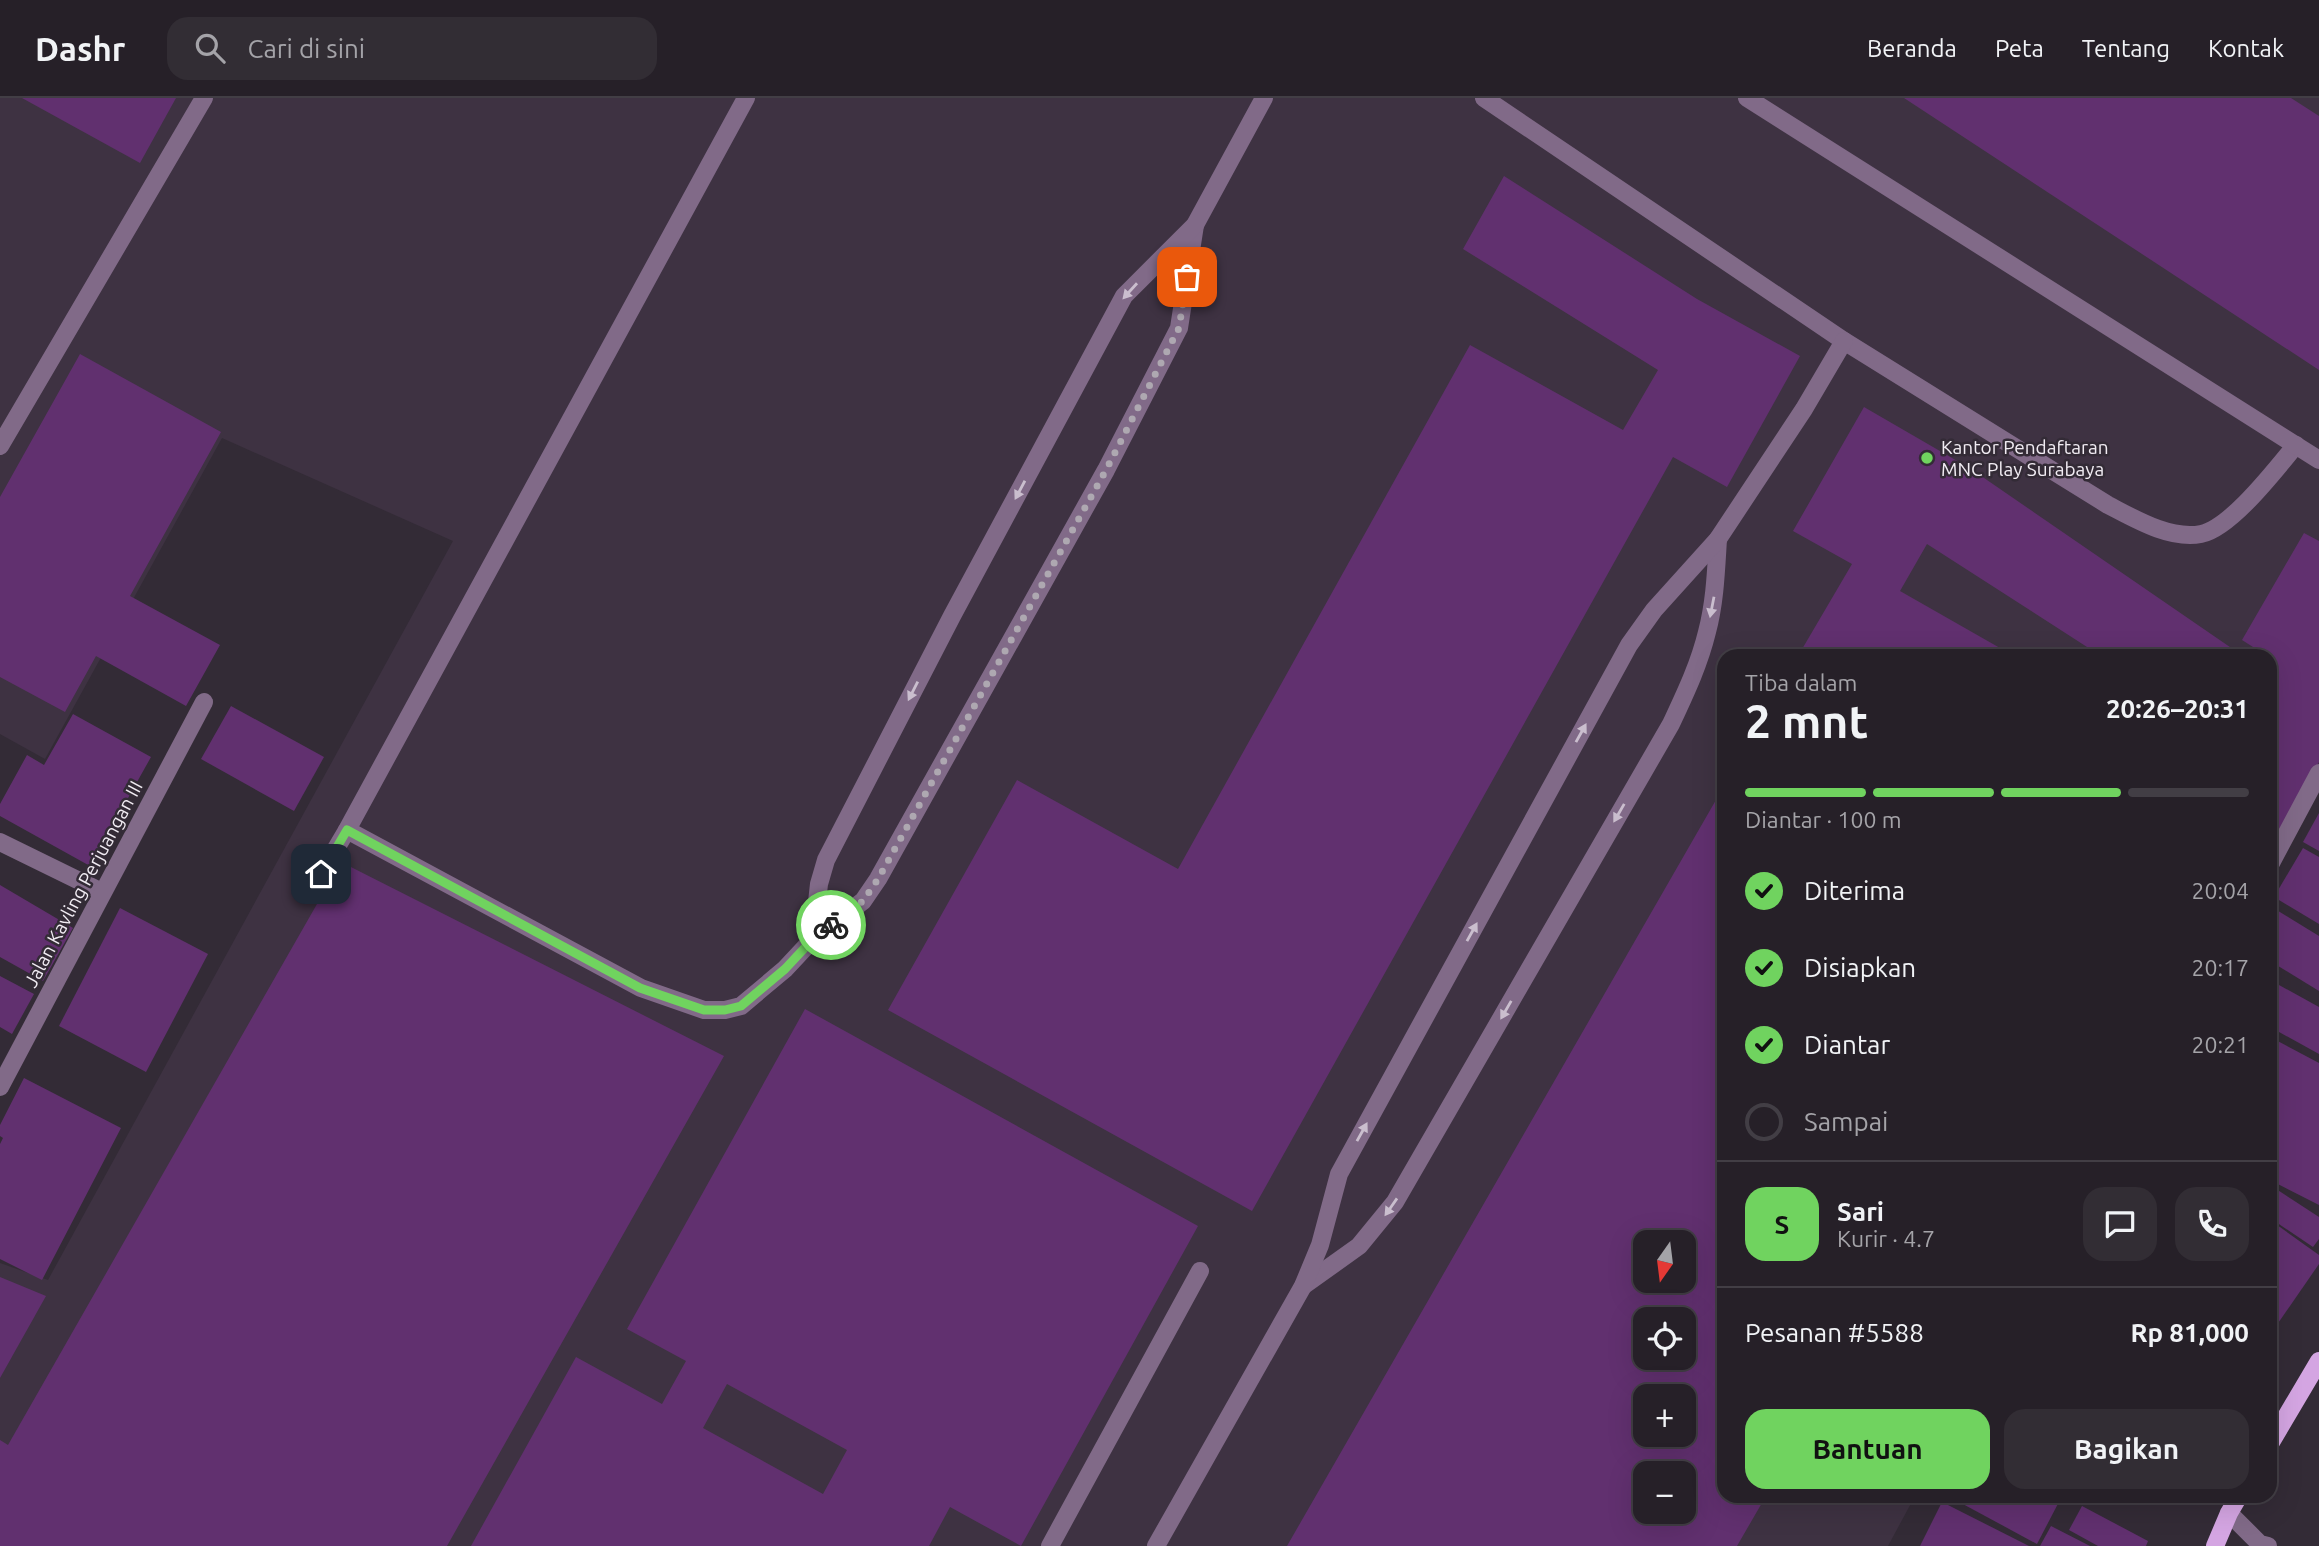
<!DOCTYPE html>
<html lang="id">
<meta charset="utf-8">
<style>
:root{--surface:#262028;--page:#322d34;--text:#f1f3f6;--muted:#a4a3a8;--line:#423e45;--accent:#70d35f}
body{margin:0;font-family:Ubuntu,sans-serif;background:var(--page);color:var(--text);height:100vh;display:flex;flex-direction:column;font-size:26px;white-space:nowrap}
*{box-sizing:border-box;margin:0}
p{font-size:23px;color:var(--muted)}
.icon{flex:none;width:38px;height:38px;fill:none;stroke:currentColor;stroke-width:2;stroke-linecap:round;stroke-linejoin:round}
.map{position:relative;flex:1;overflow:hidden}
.panel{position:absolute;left:1717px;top:551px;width:560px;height:854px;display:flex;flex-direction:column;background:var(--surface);border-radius:21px;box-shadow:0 7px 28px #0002,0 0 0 2px var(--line)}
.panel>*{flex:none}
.needle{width:46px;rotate:194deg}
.controls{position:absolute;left:1633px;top:1132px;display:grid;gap:14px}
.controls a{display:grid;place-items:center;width:63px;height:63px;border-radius:14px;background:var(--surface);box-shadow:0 7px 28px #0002,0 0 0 2px var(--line);font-size:35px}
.pin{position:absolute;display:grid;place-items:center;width:60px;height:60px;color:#fff;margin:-30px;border-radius:14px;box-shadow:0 4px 10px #0006}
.courier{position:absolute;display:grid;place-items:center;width:70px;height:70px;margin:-35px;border:5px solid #70d35f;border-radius:50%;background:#fff;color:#222;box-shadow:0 2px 9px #0007}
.headline em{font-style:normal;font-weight:600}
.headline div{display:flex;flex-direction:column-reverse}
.headline{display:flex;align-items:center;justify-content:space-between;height:119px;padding:0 28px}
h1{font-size:46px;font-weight:600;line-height:52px}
.bar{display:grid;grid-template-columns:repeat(4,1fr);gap:10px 7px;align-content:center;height:84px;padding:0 28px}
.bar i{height:9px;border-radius:5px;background:var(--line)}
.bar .active{background:var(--accent)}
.bar p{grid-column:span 4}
.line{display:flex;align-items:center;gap:18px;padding:0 28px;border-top:2px solid var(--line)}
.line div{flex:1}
.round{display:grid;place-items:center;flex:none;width:74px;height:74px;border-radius:21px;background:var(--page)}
ol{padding:0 28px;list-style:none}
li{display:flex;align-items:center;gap:21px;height:77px}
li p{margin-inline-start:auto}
li .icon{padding:7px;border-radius:50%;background:var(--accent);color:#111;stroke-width:4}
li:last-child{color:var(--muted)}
li i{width:38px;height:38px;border:4px solid var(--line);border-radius:50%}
.primary-button{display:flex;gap:14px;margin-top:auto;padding:14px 28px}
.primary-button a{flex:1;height:80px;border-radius:21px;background:var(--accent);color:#111;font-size:28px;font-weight:600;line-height:80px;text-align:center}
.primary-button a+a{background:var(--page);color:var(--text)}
header{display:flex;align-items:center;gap:42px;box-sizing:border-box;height:98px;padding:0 35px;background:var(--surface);border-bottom:2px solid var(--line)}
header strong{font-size:33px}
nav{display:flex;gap:38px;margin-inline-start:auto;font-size:24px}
.search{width:490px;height:63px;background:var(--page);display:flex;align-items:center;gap:18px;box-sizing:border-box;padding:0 24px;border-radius:21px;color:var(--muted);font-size:26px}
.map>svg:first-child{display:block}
.built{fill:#3e3242;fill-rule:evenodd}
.building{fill:#61306f;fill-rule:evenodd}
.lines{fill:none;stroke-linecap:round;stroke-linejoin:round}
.minor{stroke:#816a88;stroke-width:18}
.major{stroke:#d4a5e2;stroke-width:18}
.oneway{fill:#cabece}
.done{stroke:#aea8b1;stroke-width:7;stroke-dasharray:0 12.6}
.route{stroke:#70d35f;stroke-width:9}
.poi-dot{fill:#70d35f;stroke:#332b36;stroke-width:2.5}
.labels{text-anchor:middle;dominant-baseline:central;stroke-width:5;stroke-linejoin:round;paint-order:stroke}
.poi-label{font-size:19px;fill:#f1ecf3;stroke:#332b36;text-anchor:start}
.street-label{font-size:19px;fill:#f1ecf3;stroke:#332b36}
</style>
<header>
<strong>Dashr</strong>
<div class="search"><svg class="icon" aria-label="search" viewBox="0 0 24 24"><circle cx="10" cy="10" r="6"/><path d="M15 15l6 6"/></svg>Cari di sini</div>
<nav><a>Beranda</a><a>Peta</a><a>Tentang</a><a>Kontak</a></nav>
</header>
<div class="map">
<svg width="2319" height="1448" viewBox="0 0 2319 1448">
<rect width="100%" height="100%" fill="#332b36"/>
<path class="built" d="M0 0H2319V679L2270 767V558H1724V1398H1915L1888 1448H0V1165L48 1182 453 443 222 340 45 661 0 636ZM1645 1144H1684V1183H1645ZM1645 1222H1684V1260H1645ZM1645 1298H1684V1337H1645ZM1645 1376H1684V1414H1645Z"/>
<g class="building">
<polygon points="22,0 176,0 140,65"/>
<polygon points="1904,0 2291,0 2319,18 2319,272"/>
<polygon points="1504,78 1697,201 1800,258 1727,389 1673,359 1252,1113 888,912 1017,682 1178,771 1470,247 1623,332 1658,272 1463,151"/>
<polygon points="80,256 221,334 130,498 220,547 186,608 96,558 65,614 0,579 0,399"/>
<polygon points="1864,309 1971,371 2243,558 2101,558 1927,446 1900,493 2014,558 1798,558 1852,466 1793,433"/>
<polygon points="2304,435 2319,443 2319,664 2270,750 2270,558 2248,558 2253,549 2242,542"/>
<polygon points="231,608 324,659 294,713 201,661"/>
<polygon points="73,616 151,659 90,768 0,718 0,706 27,657 44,667"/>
<path d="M1724 688V1398H1766L1737 1448H1287ZM1645 1144H1684V1183H1645ZM1645 1222H1684V1260H1645ZM1645 1298H1684V1337H1645ZM1645 1376H1684V1414H1645Z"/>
<polygon points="2319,715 2319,753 2303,744"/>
<polygon points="2303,750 2319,759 2319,826 2274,799"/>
<polygon points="341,764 724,958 447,1448 0,1448 0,1342 8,1347"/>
<polygon points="0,787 73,830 43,883 0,859"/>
<polygon points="120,810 208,856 146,974 59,928"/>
<polygon points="2275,811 2319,838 2319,893 2270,863 2270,819"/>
<polygon points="0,878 34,896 12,936 0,929"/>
<polygon points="2270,882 2319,909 2319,956 2270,929"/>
<path d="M805 911 1198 1128 1021 1448 950 1409 929 1448H471L576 1259 662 1306 686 1263 627 1231ZM727 1286 847 1352 823 1396 703 1330Z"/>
<polygon points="2272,940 2319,965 2319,1107 2270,1082 2270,945"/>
<polygon points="24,980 121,1030 42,1182 0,1161 0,1046 3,1040 0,1038 0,1027"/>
<polygon points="2270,1087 2319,1119 2319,1141 2313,1149 2270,1120"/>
<polygon points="2270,1122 2319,1157 2319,1166 2274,1231 2270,1228"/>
<polygon points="0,1179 46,1198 0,1280"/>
<polygon points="1948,1398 2062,1398 2037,1446"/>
<polygon points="1942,1404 2029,1448 1920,1448"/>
<polygon points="2082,1408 2148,1443 2146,1448 2098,1448 2069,1432"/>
<polygon points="2051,1428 2090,1448 2040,1448"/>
</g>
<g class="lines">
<g class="minor">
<path d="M1484 0 1844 243 2108 407C2135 421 2170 442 2201 436 2231 430 2276 371 2296 347"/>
<polyline points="1747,0 2319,362"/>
<polyline points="0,348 204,0"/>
<polyline points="347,732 641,890 704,912 725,912 741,908 785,871 813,841 863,803 878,781 1106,372 1179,230 1195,127"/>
<polyline points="0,744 102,794"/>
<polyline points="2270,767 2319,675"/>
<polyline points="321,776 347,732 746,0"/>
<polyline points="813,841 819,786 826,762 952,518 1124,198 1195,127 1264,0"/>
<polyline points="0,989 204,604"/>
<path d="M1303 1188 1359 1148 1395 1104 1671 626C1685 596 1699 567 1707 534 1715 504 1716 473 1718 441"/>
<polyline points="2229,1415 2260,1446 2268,1448"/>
<polyline points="1050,1448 1200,1173"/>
<polyline points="1156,1448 1303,1188 1320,1147 1339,1076 1629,547 1654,512 1718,441 1804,311 1844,243"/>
</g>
<g class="major">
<polyline points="2270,1346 2319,1263"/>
<polyline points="2215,1448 2229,1415 2239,1398"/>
</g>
</g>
<defs><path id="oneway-solid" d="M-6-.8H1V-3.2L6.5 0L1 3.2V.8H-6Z" transform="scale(1.75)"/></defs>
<g class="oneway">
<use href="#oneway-solid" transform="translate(1130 193) rotate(132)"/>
<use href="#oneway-solid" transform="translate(1020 392) rotate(118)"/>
<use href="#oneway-solid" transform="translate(1712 509) rotate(101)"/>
<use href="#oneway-solid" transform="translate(913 593) rotate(117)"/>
<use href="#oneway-solid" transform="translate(1581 635) rotate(-61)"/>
<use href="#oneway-solid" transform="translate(1619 715) rotate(120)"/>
<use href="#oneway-solid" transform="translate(1472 834) rotate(-61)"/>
<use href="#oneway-solid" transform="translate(1506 912) rotate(120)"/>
<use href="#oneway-solid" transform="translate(1362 1034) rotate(-61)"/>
<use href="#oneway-solid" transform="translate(1391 1109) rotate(125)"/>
</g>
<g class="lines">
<polyline class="done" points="831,827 863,803 878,781 1106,372 1179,230 1187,179"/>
<polyline class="route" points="321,776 347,732 640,890 704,912 725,912 741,908 785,871 813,841 831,827"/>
</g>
<circle class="poi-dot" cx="1927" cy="360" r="7"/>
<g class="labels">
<g class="poi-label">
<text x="1941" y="349">Kantor Pendaftaran<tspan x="1941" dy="22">MNC Play Surabaya</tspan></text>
</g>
<g class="street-label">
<text transform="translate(83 786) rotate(-62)">Jalan Kavling Perjuangan III</text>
</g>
</g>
</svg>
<div class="controls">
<a><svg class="needle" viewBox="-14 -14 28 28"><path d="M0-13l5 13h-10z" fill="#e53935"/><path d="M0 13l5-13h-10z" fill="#a4a3a8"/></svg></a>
<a><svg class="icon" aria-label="locate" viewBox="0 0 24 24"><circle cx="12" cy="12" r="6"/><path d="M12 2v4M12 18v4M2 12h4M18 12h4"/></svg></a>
<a>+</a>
<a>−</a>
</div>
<div class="pin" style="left:1187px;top:179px;background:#ea580c"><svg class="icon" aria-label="bag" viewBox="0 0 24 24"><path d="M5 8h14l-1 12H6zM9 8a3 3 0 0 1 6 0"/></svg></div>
<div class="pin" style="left:321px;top:776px;background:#1f2937"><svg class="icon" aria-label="home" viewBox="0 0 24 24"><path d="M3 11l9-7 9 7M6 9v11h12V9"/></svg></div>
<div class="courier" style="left:831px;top:827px"><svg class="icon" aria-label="bike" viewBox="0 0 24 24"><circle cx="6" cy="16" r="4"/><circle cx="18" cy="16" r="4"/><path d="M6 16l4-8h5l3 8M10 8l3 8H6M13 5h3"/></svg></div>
<section class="panel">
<div class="headline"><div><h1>2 mnt</h1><p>Tiba dalam</p></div><em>20:26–20:31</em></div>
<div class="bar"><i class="active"></i><i class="active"></i><i class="active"></i><i></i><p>Diantar · 100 m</p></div>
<ol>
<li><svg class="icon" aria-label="check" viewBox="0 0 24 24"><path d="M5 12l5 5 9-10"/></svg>Diterima<p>20:04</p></li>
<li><svg class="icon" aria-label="check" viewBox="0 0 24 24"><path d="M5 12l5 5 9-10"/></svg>Disiapkan<p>20:17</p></li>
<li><svg class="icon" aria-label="check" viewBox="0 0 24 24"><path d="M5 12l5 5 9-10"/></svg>Diantar<p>20:21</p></li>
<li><i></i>Sampai</li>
</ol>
<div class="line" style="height:126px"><b class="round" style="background:var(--accent);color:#111">S</b><div><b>Sari</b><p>Kurir · 4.7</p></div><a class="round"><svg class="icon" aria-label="chat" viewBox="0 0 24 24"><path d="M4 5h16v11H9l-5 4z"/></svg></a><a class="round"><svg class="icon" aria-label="phone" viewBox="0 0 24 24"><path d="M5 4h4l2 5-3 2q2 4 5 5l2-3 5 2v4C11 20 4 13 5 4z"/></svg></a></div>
<div class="line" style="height:91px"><div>Pesanan #5588</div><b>Rp 81,000</b></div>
<div class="primary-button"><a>Bantuan</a><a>Bagikan</a></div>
</section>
</div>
